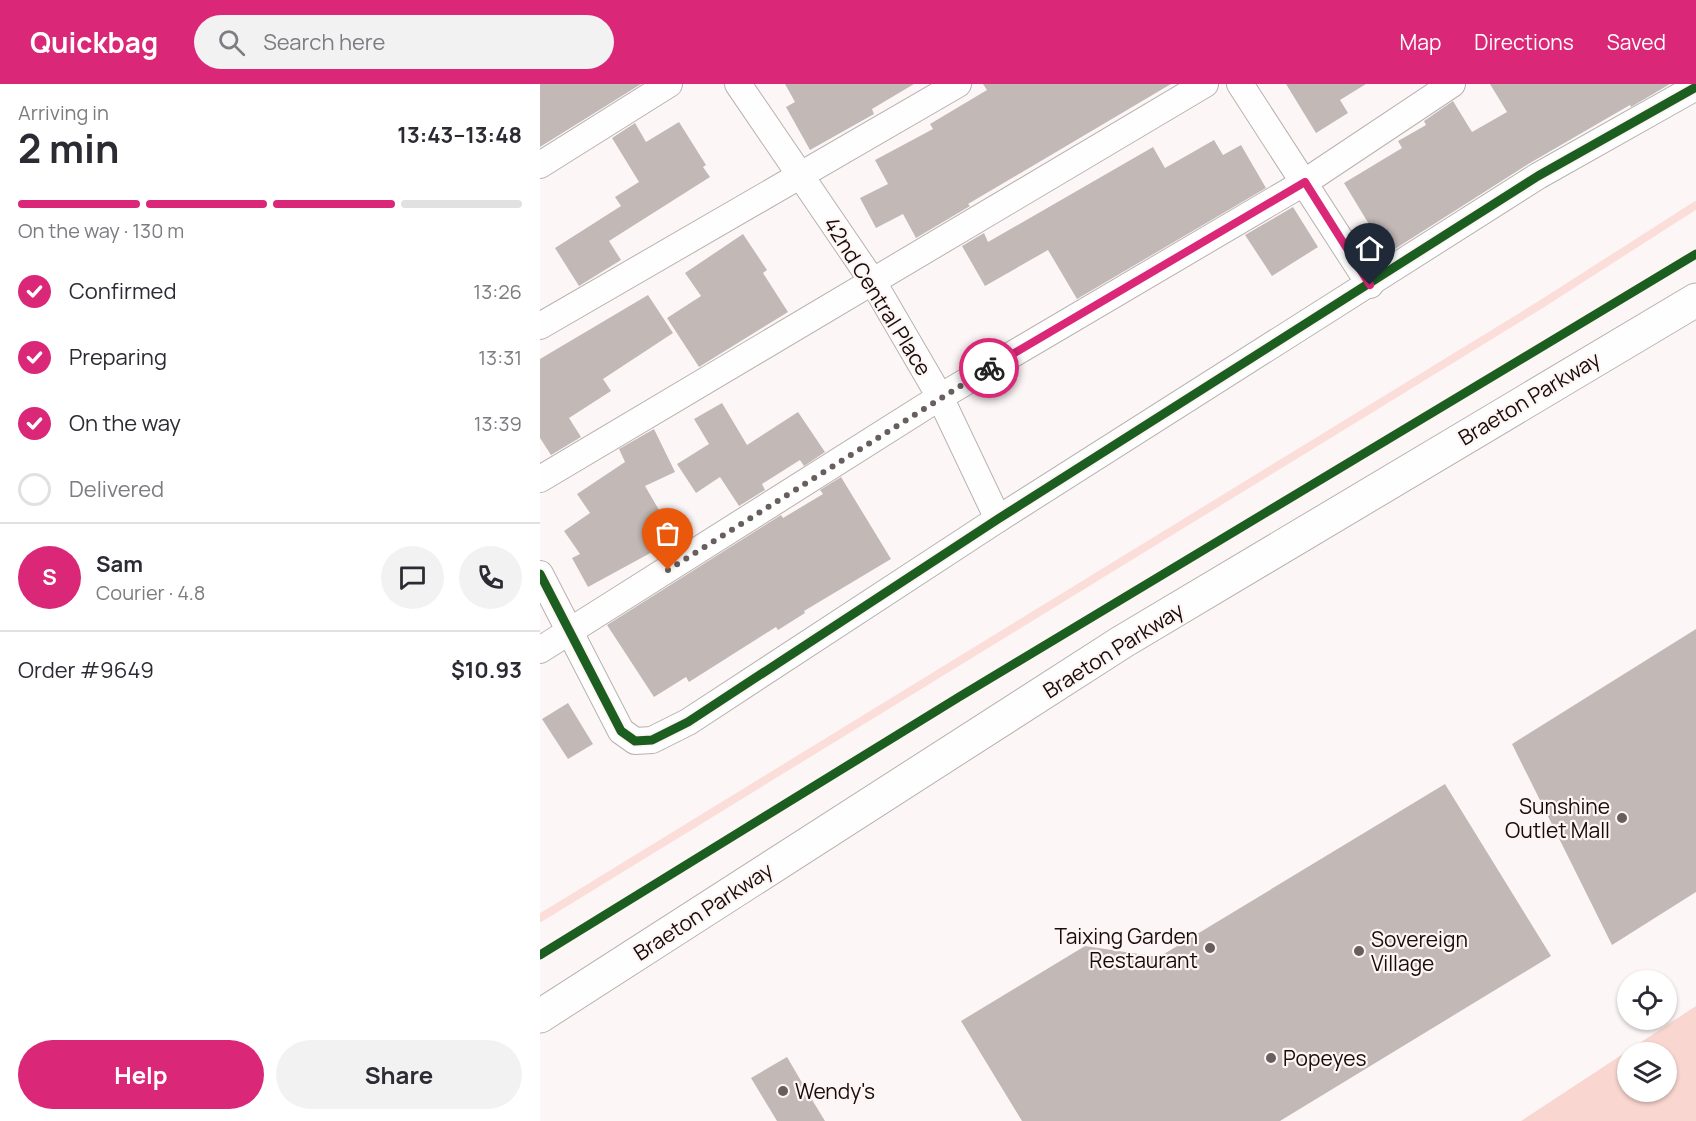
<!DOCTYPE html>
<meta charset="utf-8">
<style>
:root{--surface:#fff;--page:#f2f2f3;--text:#2b2b33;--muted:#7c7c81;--line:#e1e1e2;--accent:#db2777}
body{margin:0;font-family:Manrope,sans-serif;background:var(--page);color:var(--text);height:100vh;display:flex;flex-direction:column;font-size:22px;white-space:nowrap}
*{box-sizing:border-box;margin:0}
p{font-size:20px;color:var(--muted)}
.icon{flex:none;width:33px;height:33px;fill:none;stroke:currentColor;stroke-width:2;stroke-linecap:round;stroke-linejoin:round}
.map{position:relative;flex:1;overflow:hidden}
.drawer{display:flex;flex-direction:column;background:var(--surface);width:540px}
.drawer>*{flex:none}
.fabs{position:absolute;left:1077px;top:886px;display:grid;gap:12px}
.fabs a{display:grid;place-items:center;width:60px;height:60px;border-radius:50%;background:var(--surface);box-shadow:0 2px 4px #0004;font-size:30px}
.pin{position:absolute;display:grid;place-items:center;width:51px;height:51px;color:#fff;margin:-62px -26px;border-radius:50% 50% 50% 0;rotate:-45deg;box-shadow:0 0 6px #0007}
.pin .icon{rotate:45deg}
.courier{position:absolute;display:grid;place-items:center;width:60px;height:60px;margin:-30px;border:4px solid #db2777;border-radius:50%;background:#fff;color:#222;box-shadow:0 2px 8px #0007}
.head em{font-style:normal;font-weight:700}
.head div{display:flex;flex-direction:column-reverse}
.head{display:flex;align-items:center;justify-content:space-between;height:102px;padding:0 18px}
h1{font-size:39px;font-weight:700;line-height:45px}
.bar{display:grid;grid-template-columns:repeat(4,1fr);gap:9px 6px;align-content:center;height:72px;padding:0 18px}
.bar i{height:8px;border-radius:4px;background:var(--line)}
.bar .active{background:var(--accent)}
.bar p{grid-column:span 4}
.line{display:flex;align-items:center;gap:15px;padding:0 18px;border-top:2px solid var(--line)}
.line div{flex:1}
.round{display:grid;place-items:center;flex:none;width:63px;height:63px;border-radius:32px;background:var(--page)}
ol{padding:0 18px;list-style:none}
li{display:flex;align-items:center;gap:18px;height:66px}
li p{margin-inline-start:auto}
li .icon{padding:6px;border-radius:50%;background:var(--accent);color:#fff;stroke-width:4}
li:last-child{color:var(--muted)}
li i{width:33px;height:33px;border:3px solid var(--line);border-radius:50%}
.cta{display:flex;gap:12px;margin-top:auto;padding:12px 18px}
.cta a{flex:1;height:69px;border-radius:36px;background:var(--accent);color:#fff;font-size:24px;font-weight:700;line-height:69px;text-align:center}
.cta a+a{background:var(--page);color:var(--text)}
header{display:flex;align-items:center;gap:36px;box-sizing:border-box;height:84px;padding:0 30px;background:var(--accent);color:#fff}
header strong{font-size:28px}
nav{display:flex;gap:33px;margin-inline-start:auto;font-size:21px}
.search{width:420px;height:54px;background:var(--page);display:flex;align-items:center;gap:15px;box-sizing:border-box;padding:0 21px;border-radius:33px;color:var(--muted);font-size:22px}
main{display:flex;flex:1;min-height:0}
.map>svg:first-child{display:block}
.green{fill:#f9d7d0;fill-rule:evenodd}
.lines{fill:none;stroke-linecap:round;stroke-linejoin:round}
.stream{stroke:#fbded9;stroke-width:8}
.building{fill:#c2b9b7}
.minor-casing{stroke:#b9b1af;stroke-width:28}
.secondary-casing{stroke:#b9b1af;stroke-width:35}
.minor{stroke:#fffefe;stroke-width:26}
.secondary{stroke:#fffefe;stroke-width:33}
.cycleway-casing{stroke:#fef6f4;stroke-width:13}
.cycleway{stroke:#1b5e20;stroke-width:9}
.done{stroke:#685e5d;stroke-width:6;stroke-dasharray:0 10.8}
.route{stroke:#db2777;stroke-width:8}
.poi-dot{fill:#685e5d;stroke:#fef6f4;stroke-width:2}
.labels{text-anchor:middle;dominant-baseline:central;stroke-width:4.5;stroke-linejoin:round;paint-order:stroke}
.street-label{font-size:21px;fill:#190c0a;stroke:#fef6f4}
.poi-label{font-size:21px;fill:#190c0a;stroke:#fef6f4;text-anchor:start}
</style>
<header>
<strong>Quickbag</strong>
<div class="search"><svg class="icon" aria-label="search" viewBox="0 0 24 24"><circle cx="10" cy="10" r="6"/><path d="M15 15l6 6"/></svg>Search here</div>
<nav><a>Map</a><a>Directions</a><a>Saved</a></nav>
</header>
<main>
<section class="drawer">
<div class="head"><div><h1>2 min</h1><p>Arriving in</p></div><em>13:43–13:48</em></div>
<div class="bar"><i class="active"></i><i class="active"></i><i class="active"></i><i></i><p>On the way · 130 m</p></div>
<ol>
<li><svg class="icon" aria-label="check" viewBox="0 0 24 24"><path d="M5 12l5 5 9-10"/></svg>Confirmed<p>13:26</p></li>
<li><svg class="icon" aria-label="check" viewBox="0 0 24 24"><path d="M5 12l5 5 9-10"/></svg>Preparing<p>13:31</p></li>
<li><svg class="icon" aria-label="check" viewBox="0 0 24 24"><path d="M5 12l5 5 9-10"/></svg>On the way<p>13:39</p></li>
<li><i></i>Delivered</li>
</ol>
<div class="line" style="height:108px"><b class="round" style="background:var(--accent);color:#fff">S</b><div><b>Sam</b><p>Courier · 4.8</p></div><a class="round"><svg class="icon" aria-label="chat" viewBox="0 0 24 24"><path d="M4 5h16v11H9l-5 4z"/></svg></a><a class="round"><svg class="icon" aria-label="phone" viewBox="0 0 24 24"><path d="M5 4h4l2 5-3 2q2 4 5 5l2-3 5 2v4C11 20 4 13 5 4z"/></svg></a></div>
<div class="line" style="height:78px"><div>Order #9649</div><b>$10.93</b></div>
<div class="cta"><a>Help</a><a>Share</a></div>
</section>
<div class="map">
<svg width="1156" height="1037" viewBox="0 0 1156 1037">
<rect width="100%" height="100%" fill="#fcf7f6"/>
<path class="green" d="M1156 922V1037H981ZM1088 969H1126V1008H1088Z"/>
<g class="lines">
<polyline class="stream" points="0,834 1000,221 1156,121"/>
</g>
<g class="building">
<polygon points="0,0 101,0 0,63"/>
<polygon points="245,0 374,0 332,25 334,30 270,66 246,23 255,18"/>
<polygon points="443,0 631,0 428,120 430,122 376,154 363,130 336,144 320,114 348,100 335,76 393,45 390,40 447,6"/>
<polygon points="746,0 826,0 800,16 808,29 776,49"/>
<polygon points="950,0 1130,0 1091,23 1090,21 990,79 847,170 804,99 862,64 858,57 886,41 884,37 913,17 932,48 967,28"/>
<polygon points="139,38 166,81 163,83 170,93 69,157 81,176 39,202 15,164 81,122 75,113 99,98 72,54 95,39 106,58"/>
<polygon points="674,56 683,71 701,61 726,104 537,215 508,166 445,202 422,162 444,149 448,158 613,63 625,84"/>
<polygon points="753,123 778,163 732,192 705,151"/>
<polygon points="203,150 227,186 223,189 248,228 159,283 127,234 161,212 145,189"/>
<polygon points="108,211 133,249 63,295 71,307 29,334 41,353 11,371 0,354 0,275"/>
<polygon points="182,319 207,361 258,328 285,368 264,382 260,376 222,400 225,406 199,422 180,393 156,409 137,380 169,360 154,335"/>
<polygon points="114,345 135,388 105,402 136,455 48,503 32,474 40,470 24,447 50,429 37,410 85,378 79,365"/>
<polygon points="301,393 351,475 264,527 265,529 238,546 236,543 149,598 146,593 114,613 67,541 241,431 243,434 283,410 280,406"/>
<polygon points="1156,545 1156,808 1072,861 972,660"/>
<polygon points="28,619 53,660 28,675 2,635"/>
<polygon points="905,700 1011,872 740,1037 482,1037 421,937 545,862 619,873"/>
<polygon points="247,973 274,1019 285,1037 237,1037 211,994"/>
</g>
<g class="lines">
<defs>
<g id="minor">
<polyline points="198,0 333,198 400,313 458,435"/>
<polyline points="700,0 830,201"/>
<polyline points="0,81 129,0"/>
<polyline points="0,242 418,0"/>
<polyline points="0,395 665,0"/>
<polyline points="0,490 81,647 95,657 112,656 148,638 458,435 998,92 1156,3"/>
<polyline points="0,566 400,313 765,98 912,0"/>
</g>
<polyline id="secondary" points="0,932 582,558 1156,216"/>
</defs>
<use href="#minor" class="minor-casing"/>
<use href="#secondary" class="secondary-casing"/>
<use href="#minor" class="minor"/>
<use href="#secondary" class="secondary"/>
<defs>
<g id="cycleway">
<polyline points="0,490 81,647 95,657 112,656 148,638 458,435 998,92 1156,3"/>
<polyline points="0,871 419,613 1156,170"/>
</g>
</defs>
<use href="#cycleway" class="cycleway-casing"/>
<use href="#cycleway" class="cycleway"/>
</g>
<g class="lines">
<polyline class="done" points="128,486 449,284"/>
<polyline class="route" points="449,284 765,98 830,201"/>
</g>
<g class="poi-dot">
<circle cx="1082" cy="734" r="6"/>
<circle cx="670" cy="864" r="6"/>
<circle cx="819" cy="867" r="6"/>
<circle cx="731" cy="974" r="6"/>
<circle cx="243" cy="1007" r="6"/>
</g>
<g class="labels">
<g class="street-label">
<text transform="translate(338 212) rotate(58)">42nd Central Place</text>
<text transform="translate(989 314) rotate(-31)">Braeton Parkway</text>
<text transform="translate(573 566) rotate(-32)">Braeton Parkway</text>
<text transform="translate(163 827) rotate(-33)">Braeton Parkway</text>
</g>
<g class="poi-label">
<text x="1070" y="722" text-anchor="end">Sunshine<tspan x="1070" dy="24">Outlet Mall</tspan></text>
<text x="658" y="852" text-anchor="end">Taixing Garden<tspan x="658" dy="24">Restaurant</tspan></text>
<text x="831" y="855">Sovereign<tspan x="831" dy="24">Village</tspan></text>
<text x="743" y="974">Popeyes</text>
<text x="255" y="1007">Wendy's</text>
</g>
</g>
</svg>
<div class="fabs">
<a><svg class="icon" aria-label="locate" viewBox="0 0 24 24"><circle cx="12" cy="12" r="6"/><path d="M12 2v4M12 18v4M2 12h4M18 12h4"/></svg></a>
<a><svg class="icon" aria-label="layers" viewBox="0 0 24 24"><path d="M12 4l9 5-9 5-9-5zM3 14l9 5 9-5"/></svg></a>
</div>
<div class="pin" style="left:128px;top:486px;background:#ea580c"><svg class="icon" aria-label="bag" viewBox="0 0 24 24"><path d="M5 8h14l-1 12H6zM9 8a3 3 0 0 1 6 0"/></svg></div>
<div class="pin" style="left:830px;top:201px;background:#1f2937"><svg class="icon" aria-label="home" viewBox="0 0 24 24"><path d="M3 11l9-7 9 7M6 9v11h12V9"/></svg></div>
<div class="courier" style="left:449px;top:284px"><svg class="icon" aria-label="bike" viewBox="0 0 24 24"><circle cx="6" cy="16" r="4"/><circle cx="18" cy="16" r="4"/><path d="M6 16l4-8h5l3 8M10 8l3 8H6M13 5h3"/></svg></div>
</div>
</main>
